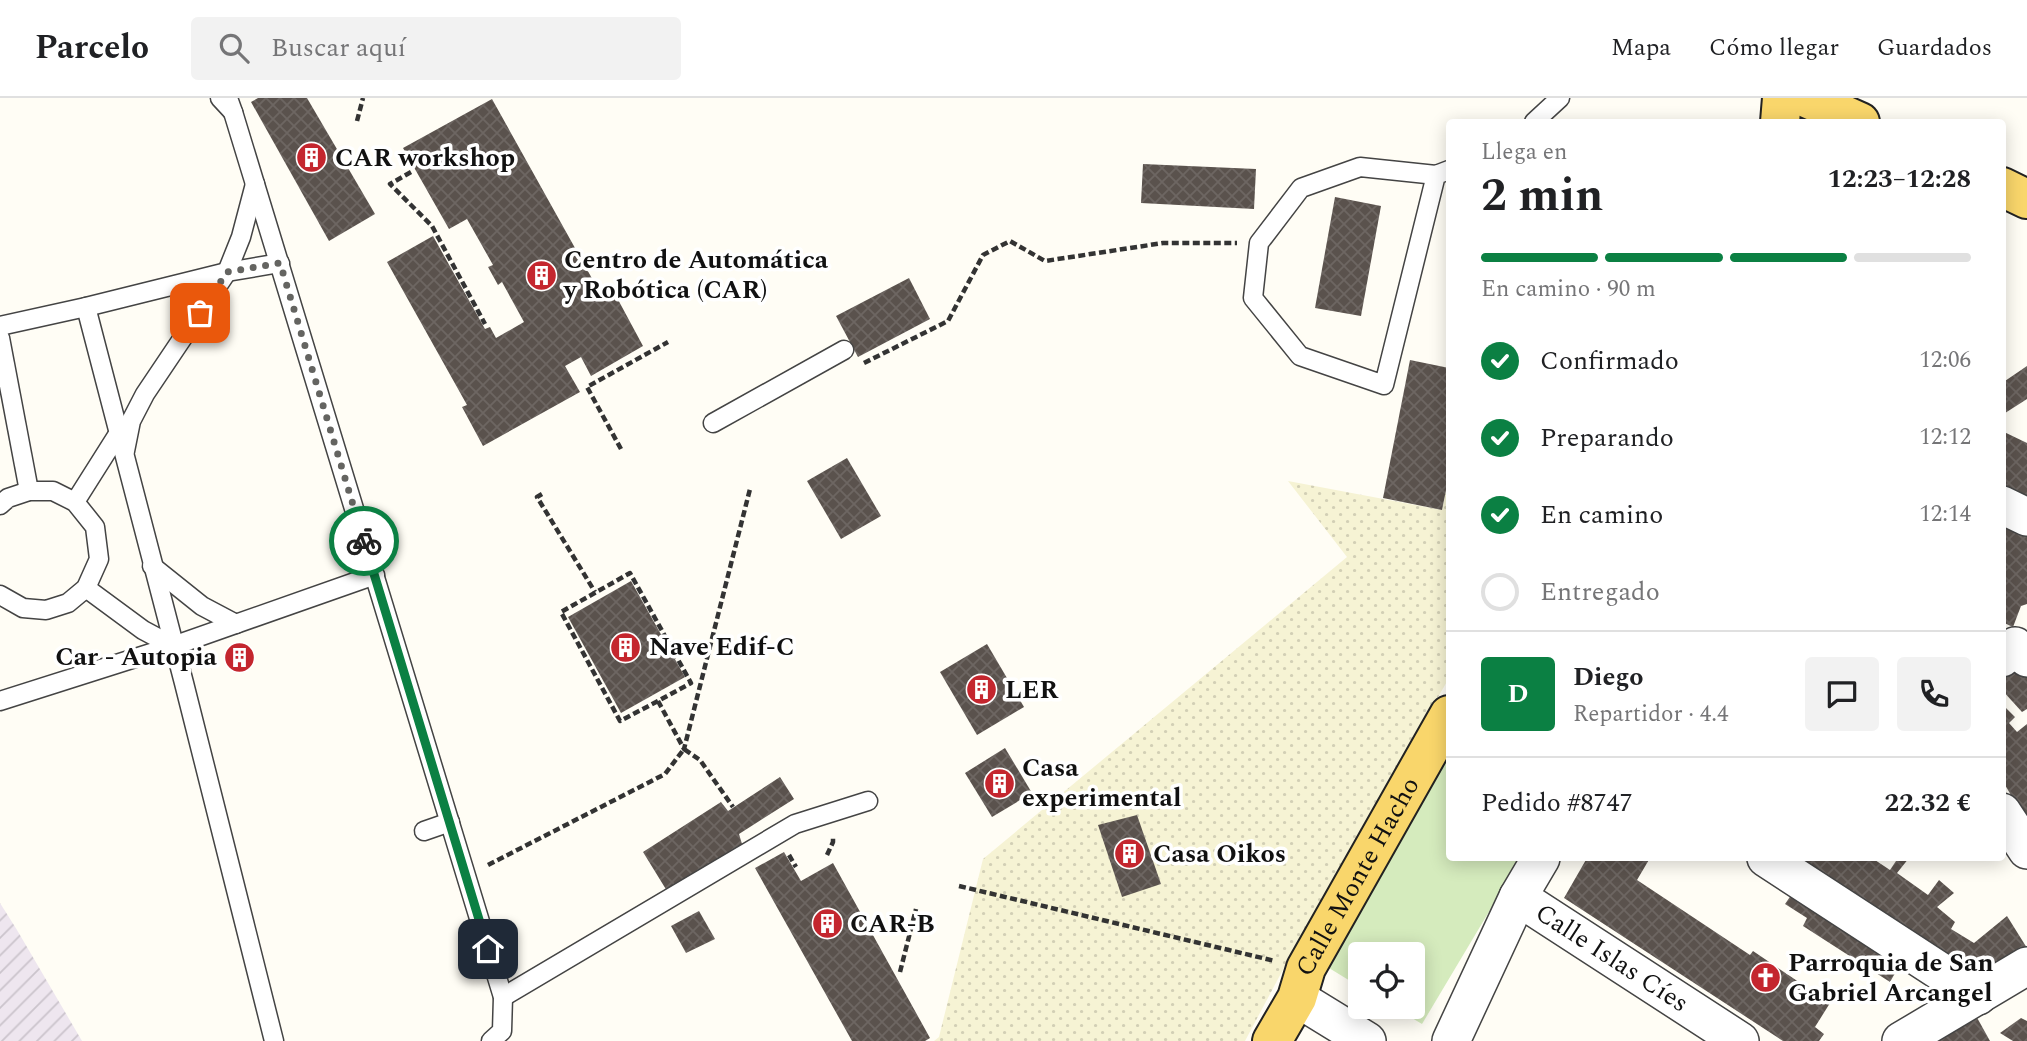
<!DOCTYPE html>
<html lang="es">
<meta charset="utf-8">
<style>
:root{--surface:#fff;--page:#f2f2f2;--text:#202124;--muted:#757577;--line:#e0e0e0;--accent:#0b8043}
body{margin:0;font-family:Spectral,serif;background:var(--page);color:var(--text);height:100vh;display:flex;flex-direction:column;font-size:26px;white-space:nowrap}
*{box-sizing:border-box;margin:0}
p{font-size:23px;color:var(--muted)}
.icon{flex:none;width:38px;height:38px;fill:none;stroke:currentColor;stroke-width:2;stroke-linecap:round;stroke-linejoin:round}
.map{position:relative;flex:1;overflow:hidden}
.details{position:absolute;left:1446px;top:21px;width:560px;height:742px;display:flex;flex-direction:column;background:var(--surface);border-radius:7px;box-shadow:0 4px 18px #0003}
.details>*{flex:none}
.controls{position:absolute;left:1348px;top:844px;display:grid;gap:14px}
.controls a{display:grid;place-items:center;width:77px;height:77px;border-radius:7px;background:var(--surface);box-shadow:0 4px 18px #0003;font-size:35px}
.pin{position:absolute;display:grid;place-items:center;width:60px;height:60px;color:#fff;margin:-30px;border-radius:14px;box-shadow:0 4px 10px #0006}
.courier{position:absolute;display:grid;place-items:center;width:70px;height:70px;margin:-35px;border:5px solid #0b8043;border-radius:50%;background:#fff;color:#222;box-shadow:0 2px 9px #0007}
.summary em{font-style:normal;font-weight:700}
.summary div{display:flex;flex-direction:column-reverse}
.summary{display:flex;align-items:center;justify-content:space-between;height:119px;padding:0 35px}
h1{font-size:46px;font-weight:700;line-height:52px}
.bar{display:grid;grid-template-columns:repeat(4,1fr);gap:10px 7px;align-content:center;height:84px;padding:0 35px}
.bar i{height:9px;border-radius:5px;background:var(--line)}
.bar .selected{background:var(--accent)}
.bar p{grid-column:span 4}
.line{display:flex;align-items:center;gap:18px;padding:0 35px;border-top:2px solid var(--line)}
.line div{flex:1}
.round{display:grid;place-items:center;flex:none;width:74px;height:74px;border-radius:7px;background:var(--page)}
ol{padding:0 35px;list-style:none}
li{display:flex;align-items:center;gap:21px;height:77px}
li p{margin-inline-start:auto}
li .icon{padding:7px;border-radius:50%;background:var(--accent);color:#fff;stroke-width:4}
li:last-child{color:var(--muted)}
li i{width:38px;height:38px;border:4px solid var(--line);border-radius:50%}
header{display:flex;align-items:center;gap:42px;box-sizing:border-box;height:98px;padding:0 35px;background:var(--surface);border-bottom:2px solid var(--line)}
header strong{font-size:33px}
nav{display:flex;gap:38px;margin-inline-start:auto;font-size:24px}
.search{width:490px;height:63px;background:var(--page);display:flex;align-items:center;gap:18px;box-sizing:border-box;padding:0 24px;border-radius:7px;color:var(--muted);font-size:26px}
.map>svg:first-child{display:block}
.industrial{fill:url(#industrial-furrows)}
.farmland{fill:url(#farmland-dots)}
.green{fill:#d5ebbd}
.building{fill:url(#building-cross-hatch)}
.lines{fill:none;stroke-linecap:round;stroke-linejoin:round}
.lane-casing{stroke:#444;stroke-width:21}
.street-casing{stroke:#444;stroke-width:40}
.primary-casing{stroke:#222;stroke-width:42}
.path{stroke:#333;stroke-width:4.5;stroke-dasharray:7 3.5;stroke-linecap:butt}
.lane{stroke:#fff;stroke-width:18}
.street{stroke:#fff;stroke-width:37}
.primary{stroke:#f9d66b;stroke-width:38}
.done{stroke:#646461;stroke-width:7;stroke-dasharray:0 12.6}
.route{stroke:#0b8043;stroke-width:9}
.labels{text-anchor:middle;dominant-baseline:central;stroke-width:7;stroke-linejoin:round;paint-order:stroke}
.poi-label{font-size:26px;font-weight:bold;fill:#111;stroke:#fff;text-anchor:start}
.street-label{font-size:26px;fill:#111;stroke:#fff}
</style>
<header>
<strong>Parcelo</strong>
<div class="search"><svg class="icon" aria-label="search" viewBox="0 0 24 24"><circle cx="10" cy="10" r="6"/><path d="M15 15l6 6"/></svg>Buscar aquí</div>
<nav><a>Mapa</a><a>Cómo llegar</a><a>Guardados</a></nav>
</header>
<div class="map">
<svg width="2027" height="943" viewBox="0 0 2027 943">
<defs>
<pattern id="industrial-furrows" width="10" height="10" patternUnits="userSpaceOnUse" patternTransform="scale(1.75)"><rect width="10" height="10" fill="#eee6ef"/><path d="M-1 1l2-2M0 10L10 0M9 11l2-2" fill="none" stroke="#cbc4cc"/></pattern>
<pattern id="farmland-dots" width="8" height="8" patternUnits="userSpaceOnUse" patternTransform="scale(1.75)"><rect width="8" height="8" fill="#f6f3d4"/><path d="M2 2h.1M6 6h.1" fill="none" stroke="#d2cfb5" stroke-width="1.8" stroke-linecap="round"/></pattern>
<pattern id="building-cross-hatch" width="8" height="8" patternUnits="userSpaceOnUse" patternTransform="scale(1.75)"><rect width="8" height="8" fill="#5a524d"/><path d="M0 0l8 8M0 8l8-8" fill="none" stroke="#6d6662"/></pattern>
</defs>
<rect width="100%" height="100%" fill="#fffdf5"/>
<polygon class="industrial" points="0,805 17,832 82,943 0,943"/>
<polygon class="farmland" points="1449,378 1449,580 1295,849 1245,943 934,943 939,939 983,761 1347,459 1288,383 1442,412"/>
<polygon class="green" points="1449,655 1449,760 1521,760 1422,926 1392,908 1412,908 1412,856 1360,856 1360,889 1329,870"/>
<g class="building">
<polygon points="258,0 307,0 375,116 329,143 251,4"/>
<polygon points="492,1 604,202 615,196 643,248 591,278 581,259 565,268 580,294 483,348 462,309 467,307 387,164 433,138 485,231 490,229 496,240 524,224 502,184 498,187 488,169 493,167 467,121 449,131 403,50"/>
<polygon points="1143,66 1256,71 1254,111 1141,105"/>
<polygon points="1335,99 1381,108 1361,218 1315,210"/>
<polygon points="909,180 930,221 858,259 836,218"/>
<polygon points="1410,262 1449,270 1449,377 1442,412 1383,400"/>
<polygon points="2027,268 2027,301 2002,317 2002,285"/>
<polygon points="2002,333 2027,345 2027,405 2002,393"/>
<polygon points="847,360 881,418 841,441 807,383"/>
<polygon points="2002,422 2027,434 2027,506 2021,508 2013,529 2002,524"/>
<polygon points="631,483 685,579 621,615 568,519"/>
<polygon points="987,546 1024,609 977,637 940,574"/>
<polygon points="247,551 250,562 233,568 229,557"/>
<polygon points="2018,565 2027,574 2027,611 2022,614 2002,592 2002,581"/>
<polygon points="2002,606 2015,619 2009,625 2017,634 2027,626 2027,724 2002,682"/>
<polygon points="1005,650 1032,695 992,719 965,675"/>
<polygon points="780,679 794,701 739,736 742,746 667,793 643,754 721,704 728,713"/>
<polygon points="1137,717 1161,786 1122,799 1098,727"/>
<polygon points="784,754 801,783 833,765 930,940 925,943 852,943 755,770"/>
<polygon points="1587,760 1650,760 1637,782 1750,857 1753,853 1830,905 1815,929 1824,936 1819,943 1783,943 1564,800"/>
<polygon points="1796,760 1872,760 1890,772 1898,760 1909,760 1897,775 1928,797 1939,782 1954,795 1937,809 1955,824 1951,831 1974,845 2007,818 2027,850 1988,874 1968,875"/>
<polygon points="1794,793 1902,863 1890,884 1803,828 1807,820 1785,806"/>
<polygon points="699,813 715,841 686,855 671,828"/>
<polygon points="1975,916 1990,943 1932,943"/>
<polygon points="2021,920 2027,923 2027,943 2013,943 2000,935"/>
</g>
<g class="lines">
<defs>
<g id="lane">
<polyline points="220,0 233,14 228,0"/>
<polyline points="233,14 503,899 502,933 491,943"/>
<polyline points="1534,24 1560,0"/>
<polyline points="1436,77 1384,287 1300,258 1253,200 1259,145 1301,90 1360,69 1436,77 1449,72"/>
<polyline points="86,209 184,585 274,943"/>
<polyline points="0,228 86,209 227,174 280,165"/>
<polyline points="0,240 29,393"/>
<polyline points="713,325 844,252"/>
<polyline points="125,353 131,323 145,296 227,174 241,139 255,86"/>
<polyline points="75,404 118,336"/>
<polyline points="0,407 8,400 29,393 53,393 75,404 95,429 99,461 86,490 68,505 46,512 23,510 0,497"/>
<polyline points="152,468 202,508 236,526"/>
<polyline points="86,490 143,532 173,548"/>
<polyline points="0,603 173,548 375,477"/>
<polyline points="424,733 450,724"/>
<polyline points="503,899 795,726 868,703"/>
</g>
<g id="street">
<polyline points="2002,407 2027,419"/>
<polyline points="2002,560 2015,548 2027,560"/>
<polyline points="2002,714 2027,752"/>
<polyline points="1766,760 1978,898"/>
<path id="s1" d="M1518 799 1740 943"/>
<polyline points="1297,900 1367,943"/>
<polyline points="1451,943 1518,799 1541,760"/>
<polyline points="1901,943 2027,868"/>
</g>
<g id="primary">
<polyline points="1806,0 1860,24"/>
<polyline points="1780,24 1782,0"/>
<polyline points="2002,89 2027,101"/>
<path id="s2" d="M1272 943 1297 900 1306 870 1449 617"/>
</g>
</defs>
<use href="#lane" class="lane-casing"/>
<use href="#street" class="street-casing"/>
<use href="#primary" class="primary-casing"/>
<g class="path">
<polyline points="357,23 363,0"/>
<polyline points="411,74 390,86 432,128 485,226"/>
<polyline points="864,265 948,223 983,157 1010,143 1045,163 1163,145 1237,145"/>
<polyline points="621,351 587,289 668,244"/>
<polyline points="542,396 537,399 595,494"/>
<polyline points="658,603 620,623 561,514 630,475 691,585 658,603 684,651 750,391"/>
<polyline points="789,757 796,769"/>
<polyline points="827,757 833,744 833,738"/>
<polyline points="488,767 665,676 684,651 700,662 733,709"/>
<polyline points="959,788 1275,863"/>
<polyline points="900,874 916,811"/>
</g>
<use href="#lane" class="lane"/>
<use href="#street" class="street"/>
<use href="#primary" class="primary"/>
</g>
<g class="lines">
<polyline class="done" points="200,215 227,174 280,165 364,443"/>
<polyline class="route" points="364,443 488,851"/>
</g>
<defs>
<symbol id="building-disc" viewBox="-11 -11 22 22"><circle r="9.5" fill="#c4262e" stroke="#fff"/><path d="M-4-6H4V6H1V3H-1V6H-4ZM-2.5-4.3h1.7v1.8h-1.7ZM.8-4.3h1.7v1.8H.8ZM-2.5-1h1.7V.8h-1.7ZM.8-1h1.7V.8H.8Z" fill="#fff"/></symbol>
<symbol id="church-disc" viewBox="-11 -11 22 22"><circle r="9.5" fill="#c4262e" stroke="#fff"/><path d="M-1.2-6h2.4v3.5h3.3v2.4h-3.3V6h-2.4V-.1h-3.3v-2.4h3.3Z" fill="#fff"/></symbol>
</defs>
<g fill-rule="evenodd">
<use href="#building-disc" x="294" y="42" width="35" height="35"/>
<use href="#building-disc" x="524" y="160" width="35" height="35"/>
<use href="#building-disc" x="608" y="532" width="35" height="35"/>
<use href="#building-disc" x="222" y="542" width="35" height="35"/>
<use href="#building-disc" x="964" y="574" width="35" height="35"/>
<use href="#building-disc" x="982" y="668" width="35" height="35"/>
<use href="#building-disc" x="1112" y="738" width="35" height="35"/>
<use href="#building-disc" x="810" y="808" width="35" height="35"/>
<use href="#church-disc" x="1748" y="862" width="35" height="35"/>
</g>
<g class="labels">
<g class="poi-label">
<text x="335" y="60">CAR workshop</text>
<text x="564" y="162">Centro de Automática<tspan x="564" dy="30">y Robótica (CAR)</tspan></text>
<text x="649" y="549">Nave Edif-C</text>
<text x="217" y="559" text-anchor="end">Car - Autopia</text>
<text x="1005" y="592">LER</text>
<text x="1022" y="670">Casa<tspan x="1022" dy="30">experimental</tspan></text>
<text x="1153" y="756">Casa Oikos</text>
<text x="850" y="826">CAR-B</text>
<text x="1788" y="865">Parroquia de San<tspan x="1788" dy="30">Gabriel Arcangel</tspan></text>
</g>
<g class="street-label">
<text stroke="none"><textPath href="#s2" startOffset="186">Calle Monte Hacho</textPath></text>
<text stroke="none"><textPath href="#s1" startOffset="112">Calle Islas Cíes</textPath></text>
</g>
</g>
</svg>
<div class="controls">
<a><svg class="icon" aria-label="locate" viewBox="0 0 24 24"><circle cx="12" cy="12" r="6"/><path d="M12 2v4M12 18v4M2 12h4M18 12h4"/></svg></a>
</div>
<div class="pin" style="left:200px;top:215px;background:#ea580c"><svg class="icon" aria-label="bag" viewBox="0 0 24 24"><path d="M5 8h14l-1 12H6zM9 8a3 3 0 0 1 6 0"/></svg></div>
<div class="pin" style="left:488px;top:851px;background:#1f2937"><svg class="icon" aria-label="home" viewBox="0 0 24 24"><path d="M3 11l9-7 9 7M6 9v11h12V9"/></svg></div>
<div class="courier" style="left:364px;top:443px"><svg class="icon" aria-label="bike" viewBox="0 0 24 24"><circle cx="6" cy="16" r="4"/><circle cx="18" cy="16" r="4"/><path d="M6 16l4-8h5l3 8M10 8l3 8H6M13 5h3"/></svg></div>
<section class="details">
<div class="summary"><div><h1>2 min</h1><p>Llega en</p></div><em>12:23–12:28</em></div>
<div class="bar"><i class="selected"></i><i class="selected"></i><i class="selected"></i><i></i><p>En camino · 90 m</p></div>
<ol>
<li><svg class="icon" aria-label="check" viewBox="0 0 24 24"><path d="M5 12l5 5 9-10"/></svg>Confirmado<p>12:06</p></li>
<li><svg class="icon" aria-label="check" viewBox="0 0 24 24"><path d="M5 12l5 5 9-10"/></svg>Preparando<p>12:12</p></li>
<li><svg class="icon" aria-label="check" viewBox="0 0 24 24"><path d="M5 12l5 5 9-10"/></svg>En camino<p>12:14</p></li>
<li><i></i>Entregado</li>
</ol>
<div class="line" style="height:126px"><b class="round" style="background:var(--accent);color:#fff">D</b><div><b>Diego</b><p>Repartidor · 4.4</p></div><a class="round"><svg class="icon" aria-label="chat" viewBox="0 0 24 24"><path d="M4 5h16v11H9l-5 4z"/></svg></a><a class="round"><svg class="icon" aria-label="phone" viewBox="0 0 24 24"><path d="M5 4h4l2 5-3 2q2 4 5 5l2-3 5 2v4C11 20 4 13 5 4z"/></svg></a></div>
<div class="line" style="height:91px"><div>Pedido #8747</div><b>22.32 €</b></div>
</section>
</div>
